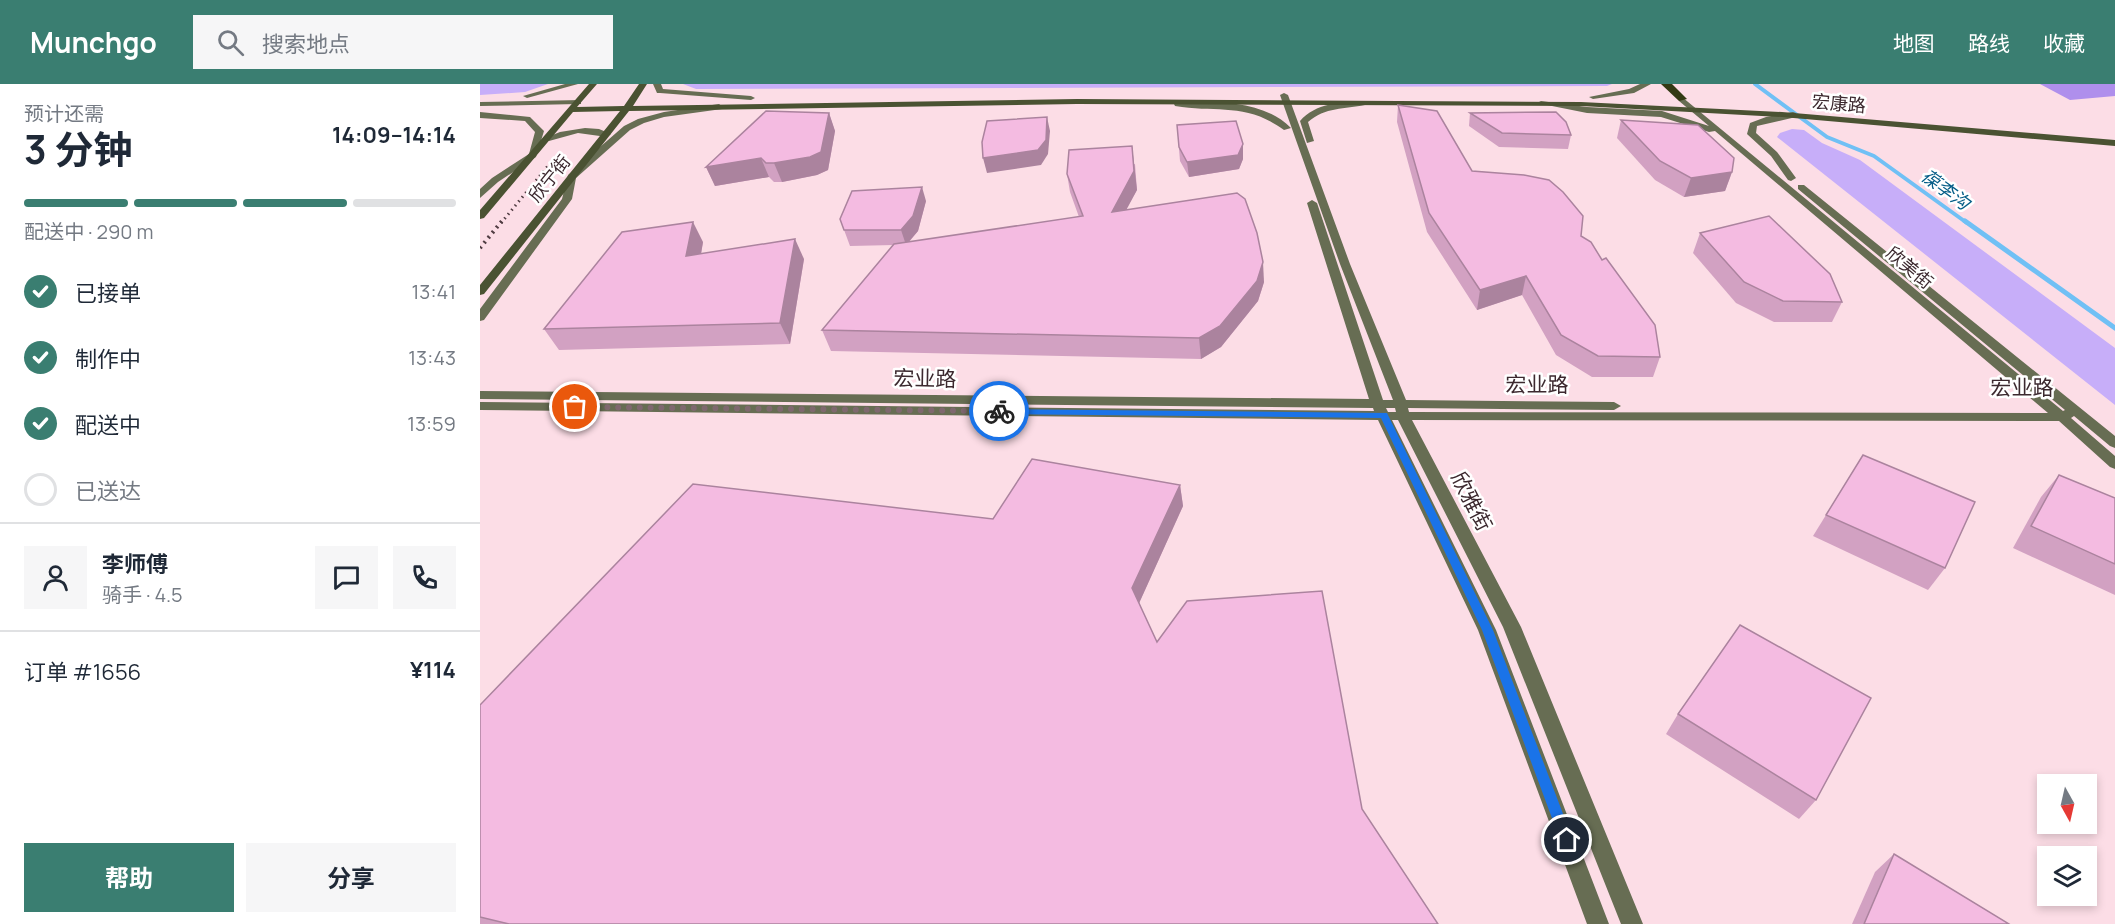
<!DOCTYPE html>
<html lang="zh">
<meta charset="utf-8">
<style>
:root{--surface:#fff;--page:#f6f6f7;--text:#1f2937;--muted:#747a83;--line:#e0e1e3;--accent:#3a7e71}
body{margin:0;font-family:Manrope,"Noto Sans SC",sans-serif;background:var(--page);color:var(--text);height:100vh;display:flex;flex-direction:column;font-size:22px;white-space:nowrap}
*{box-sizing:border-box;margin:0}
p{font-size:20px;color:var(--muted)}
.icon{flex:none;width:33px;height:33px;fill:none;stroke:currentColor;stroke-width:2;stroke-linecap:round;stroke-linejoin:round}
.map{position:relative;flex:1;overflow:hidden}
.side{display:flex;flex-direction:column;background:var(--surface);width:480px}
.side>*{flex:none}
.needle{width:39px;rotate:172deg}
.tools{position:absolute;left:1557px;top:690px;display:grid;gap:12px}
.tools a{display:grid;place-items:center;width:60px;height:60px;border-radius:0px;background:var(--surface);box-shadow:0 3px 9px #0003;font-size:30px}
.pin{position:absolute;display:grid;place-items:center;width:51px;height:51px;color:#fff;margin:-26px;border:3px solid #fff;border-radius:50%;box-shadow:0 2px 6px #0007}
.courier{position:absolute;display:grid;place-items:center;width:60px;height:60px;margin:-30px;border:4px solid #1a73e8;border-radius:50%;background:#fff;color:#222;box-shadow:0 2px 8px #0007}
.head em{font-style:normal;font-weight:700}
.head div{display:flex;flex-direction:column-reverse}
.head{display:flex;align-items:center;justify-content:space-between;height:102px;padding:0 24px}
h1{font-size:39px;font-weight:700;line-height:45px}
.bar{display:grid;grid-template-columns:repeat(4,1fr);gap:9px 6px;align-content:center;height:72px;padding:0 24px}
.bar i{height:8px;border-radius:4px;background:var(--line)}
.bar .active{background:var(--accent)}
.bar p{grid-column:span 4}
.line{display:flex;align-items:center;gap:15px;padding:0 24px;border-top:2px solid var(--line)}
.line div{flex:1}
.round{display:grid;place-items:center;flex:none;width:63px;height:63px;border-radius:0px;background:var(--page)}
ol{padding:0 24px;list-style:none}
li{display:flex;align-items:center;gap:18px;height:66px}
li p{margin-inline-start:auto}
li .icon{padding:6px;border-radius:50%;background:var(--accent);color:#fff;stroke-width:4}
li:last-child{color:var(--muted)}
li i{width:33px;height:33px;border:3px solid var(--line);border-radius:50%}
.cta{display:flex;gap:12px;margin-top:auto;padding:12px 24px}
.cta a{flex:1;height:69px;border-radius:0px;background:var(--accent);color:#fff;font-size:24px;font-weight:700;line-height:69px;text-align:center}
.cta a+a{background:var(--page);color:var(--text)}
header{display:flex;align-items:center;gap:36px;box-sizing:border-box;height:84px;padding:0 30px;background:var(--accent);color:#fff}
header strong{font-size:28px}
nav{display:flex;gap:33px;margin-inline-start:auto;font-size:21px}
.search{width:420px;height:54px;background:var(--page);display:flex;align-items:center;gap:15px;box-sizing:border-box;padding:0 21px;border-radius:0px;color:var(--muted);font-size:22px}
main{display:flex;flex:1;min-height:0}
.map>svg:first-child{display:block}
.green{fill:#c7aef9}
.forest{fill:#af8fec}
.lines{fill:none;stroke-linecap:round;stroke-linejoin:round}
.stream-far1{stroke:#70c0f5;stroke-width:4}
.stream{stroke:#70c0f5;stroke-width:5}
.secondary{fill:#676d53;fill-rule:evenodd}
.primary{fill:#4a5232;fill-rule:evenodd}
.highway{fill:#333a14;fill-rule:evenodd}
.rail-far1{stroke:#503c42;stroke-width:3;stroke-dasharray:1.5 4;stroke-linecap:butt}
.rail{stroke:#503c42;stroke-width:4;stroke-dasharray:2 4.5;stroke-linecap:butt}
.wall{fill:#d2a1c2}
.shaded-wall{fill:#ab839e}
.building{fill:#f4bbe1;stroke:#ab839e;stroke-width:1.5}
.route{fill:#1a73e8}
.done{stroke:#7f686f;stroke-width:6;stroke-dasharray:0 10.8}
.labels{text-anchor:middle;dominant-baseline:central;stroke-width:5;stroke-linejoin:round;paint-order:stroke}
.far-street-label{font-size:18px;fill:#3c292f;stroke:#fff}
.far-water-label{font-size:18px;font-style:italic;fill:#055d87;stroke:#fff}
.street-label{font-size:21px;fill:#3c292f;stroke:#fff}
</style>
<header>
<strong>Munchgo</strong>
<div class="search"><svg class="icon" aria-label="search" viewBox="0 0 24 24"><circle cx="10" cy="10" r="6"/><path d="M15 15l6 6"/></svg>搜索地点</div>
<nav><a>地图</a><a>路线</a><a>收藏</a></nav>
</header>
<main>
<section class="side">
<div class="head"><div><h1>3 分钟</h1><p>预计还需</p></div><em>14:09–14:14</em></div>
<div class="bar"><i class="active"></i><i class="active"></i><i class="active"></i><i></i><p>配送中 · 290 m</p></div>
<ol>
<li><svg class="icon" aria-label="check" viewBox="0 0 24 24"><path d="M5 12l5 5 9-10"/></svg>已接单<p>13:41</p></li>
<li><svg class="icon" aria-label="check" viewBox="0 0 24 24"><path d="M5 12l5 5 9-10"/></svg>制作中<p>13:43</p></li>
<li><svg class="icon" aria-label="check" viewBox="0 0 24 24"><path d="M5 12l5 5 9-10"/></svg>配送中<p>13:59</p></li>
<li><i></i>已送达</li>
</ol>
<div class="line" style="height:108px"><a class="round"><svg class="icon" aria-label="person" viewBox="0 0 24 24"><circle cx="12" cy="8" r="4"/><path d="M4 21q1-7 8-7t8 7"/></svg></a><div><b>李师傅</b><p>骑手 · 4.5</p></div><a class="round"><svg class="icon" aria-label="chat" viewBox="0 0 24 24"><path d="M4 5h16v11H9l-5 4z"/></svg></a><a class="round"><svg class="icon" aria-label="phone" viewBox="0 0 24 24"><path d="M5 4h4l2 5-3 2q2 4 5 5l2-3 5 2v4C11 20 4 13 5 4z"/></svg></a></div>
<div class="line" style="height:78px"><div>订单 #1656</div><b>¥114</b></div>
<div class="cta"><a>帮助</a><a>分享</a></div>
</section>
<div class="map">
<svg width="1635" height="840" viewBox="0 0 1635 840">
<rect width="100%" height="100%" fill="#fcdde6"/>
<g class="green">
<polygon points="0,0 68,0 45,8 0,11"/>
<polygon points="203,0 1132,0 1127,2 216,5"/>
<polygon points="1312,45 1324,46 1342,59 1380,76 1635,264 1635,321 1297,53 1300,49"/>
</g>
<polygon class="forest" points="1560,0 1635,0 1635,12 1590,16"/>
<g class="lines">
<polyline class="stream-far1" points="1275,0 1347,53 1394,72 1487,139"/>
<polyline class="stream" points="1485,137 1635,244"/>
<g class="secondary">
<polygon points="85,0 98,0 47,14 43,12"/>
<polygon points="173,0 181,0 183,5 271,12 275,14 271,16 180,9 177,9"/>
<polygon points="1160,0 1171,0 1154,9 1113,15 1109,13 1149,5"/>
<path d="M804 9 808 11 870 180 926 316 1134 318 1141 322 1134 326 928 324 929 328 1568 329 1235 47 1229 48 1181 33 1107 29 1057 19 1061 17 1107 23 1182 27 1229 42 1199 17V13H1202L1583 327 1585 326 1318 105V101H1324L1635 352V364L1630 362 1594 332 1591 334 1635 372V385L1630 383 1579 337 932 336 1041 543 1163 840H1141L1023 543 918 336H912L1016 546 1129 840H1107L998 546 898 336 0 326V318L894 327 893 324 0 315V307L889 315 827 119 832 116 837 119 903 316H913L860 180 800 11ZM906 324H915L916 328H908Z"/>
<polygon points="101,16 101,20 98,20 0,22 0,18"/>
<path d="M882 17H885V21C865 25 845 23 828 38L834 57 827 59 820 37C836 19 860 18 882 17Z"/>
<path d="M698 18C736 18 782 15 811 44L804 46C766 18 737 29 695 22L694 20Z"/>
<polygon points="239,20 243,23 242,25 184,33 164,39 150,46 96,94 92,115 4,236 0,237 0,225 82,115 88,91 144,42 158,35 184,28"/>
<polygon points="0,28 50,33 64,47 56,73 18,98 0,114 0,105 12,94 49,70 55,48 45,37 0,34"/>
<polygon points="1313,28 1316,29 1316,33 1277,42 1276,49 1297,68 1316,94 1311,97 1308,96 1291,72 1267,50 1270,39 1286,33"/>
<polygon points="105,44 119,45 131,50 127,53 98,49 69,57 65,54 80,48"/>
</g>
<polygon class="primary" points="109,0 117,0 97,23 144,22 159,0 167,0 153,22 597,15 1101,18 1302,28 1635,56 1635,62 1302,33 1101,22 597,20 149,27 4,210 0,211 0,201 140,27 93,28 4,134 0,135 0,126"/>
<polygon class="highway" points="1181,0 1192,0 1207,15 1199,17"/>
<polyline class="rail-far1" points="21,139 77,71"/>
<polyline class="rail" points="0,164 22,137"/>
</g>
<g class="wall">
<polygon points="918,21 992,87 1101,152 1180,273 1173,293 1112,293 1076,271 1042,211 997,226 947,148 917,38"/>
<polygon points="349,29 355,47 348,86 337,91 302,98 294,98 289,93 235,102 226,83"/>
<polygon points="990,29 1091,51 1088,65 1019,63 989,42"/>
<polygon points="1141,36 1252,88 1245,107 1204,113 1175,96 1137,54"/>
<polygon points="697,41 763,75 759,85 709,93 700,77"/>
<polygon points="655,80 657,106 646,125 784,198 778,217 741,263 721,275 351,267 342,246 414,161 370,162 360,135 446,117 438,147 429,158 599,133 590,108 587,90"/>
<polygon points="1220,149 1362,218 1352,238 1294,238 1256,219 1213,169"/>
<polygon points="223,158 221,170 324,175 310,260 79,266 64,245"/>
<polygon points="1579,391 1635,414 1635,511 1533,464 1561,413"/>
<polygon points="700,401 703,422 659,519 677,558 882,725 958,840 0,840 0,621 513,435"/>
<polygon points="1346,431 1465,484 1448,506 1333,452"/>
<polygon points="1198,630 1336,716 1319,735 1186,650"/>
<polygon points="1414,770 1529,840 1372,840 1395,788"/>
</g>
<g class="shaded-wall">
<polygon points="349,29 355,47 348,86 337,91 302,98 294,79"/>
<polygon points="567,33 570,47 568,70 561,81 507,89 503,74"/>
<polygon points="763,60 763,75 759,85 709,93 707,78"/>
<polygon points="652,62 657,106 635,147 632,128"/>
<polygon points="281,74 289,93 235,102 226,83"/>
<polygon points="1252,88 1245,107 1204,113 1211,94"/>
<polygon points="442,103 446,117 438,147 426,161 421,146"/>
<polygon points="213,138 223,158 217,193 206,172"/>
<polygon points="315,155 324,175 310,260 300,239"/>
<polygon points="783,178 784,198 778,217 741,263 721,275 719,254"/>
<polygon points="1046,192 1042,211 997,226 1000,206"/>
<polygon points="700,401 703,422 656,526 652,504"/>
</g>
<g class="building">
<polygon points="918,21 957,27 992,87 1044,91 1069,96 1083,108 1103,132 1101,152 1111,158 1122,176 1126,174 1175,241 1180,273 1118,272 1081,251 1046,192 1000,206 949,129"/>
<polygon points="286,27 349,29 341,68 330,73 294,79 286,79 281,74 226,83"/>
<polygon points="1076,28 1086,38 1091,51 1022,49 990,29"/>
<polygon points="567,33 566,56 558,66 503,74 502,58 507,37"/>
<polygon points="1141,36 1218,41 1254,74 1252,88 1211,94 1180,77"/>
<polygon points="756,37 763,60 758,71 707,78 699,63 697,41"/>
<polygon points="652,62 654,87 632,128 757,109 765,115 777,149 783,178 777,197 740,242 719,254 342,246 414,160 603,132 587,90 589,66"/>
<polygon points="442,103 433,132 421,146 364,146 360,135 372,107"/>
<polygon points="1289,132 1350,190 1362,218 1303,217 1264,198 1220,149"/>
<polygon points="213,138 206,172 315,155 300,239 64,245 142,148"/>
<polygon points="1383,371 1495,418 1465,484 1346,431"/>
<polygon points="552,375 700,401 652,504 677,558 707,517 842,507 882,725 958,840 29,840 0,833 0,621 213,400 513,435"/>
<polygon points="1579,391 1635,414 1635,480 1551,442"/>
<polygon points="1260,541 1391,614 1336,716 1198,630"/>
<polygon points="1414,770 1529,840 1384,840"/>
</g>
<polygon class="route" points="516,325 907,329 1013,546 1093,756 1091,761 1087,763 1082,761 1002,546 901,334 519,330 514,327"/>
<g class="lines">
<polyline class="done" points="95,323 519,327"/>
</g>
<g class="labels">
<g class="far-street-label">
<text transform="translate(1359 19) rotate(5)">宏康路</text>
<text transform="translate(69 94) rotate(-51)">欣宁街</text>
<text transform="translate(1430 183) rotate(40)">欣美街</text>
</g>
<g class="far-water-label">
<text transform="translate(1466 105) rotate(36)">葆李沟</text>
</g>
<g class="street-label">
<text transform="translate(445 294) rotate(1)">宏业路</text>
<text x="1057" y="300">宏业路</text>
<text x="1542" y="303">宏业路</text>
<text transform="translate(992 417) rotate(63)">欣雅街</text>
</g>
</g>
</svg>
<div class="tools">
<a><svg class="needle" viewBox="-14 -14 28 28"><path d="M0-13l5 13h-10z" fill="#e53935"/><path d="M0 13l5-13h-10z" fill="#747a83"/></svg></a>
<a><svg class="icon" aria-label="layers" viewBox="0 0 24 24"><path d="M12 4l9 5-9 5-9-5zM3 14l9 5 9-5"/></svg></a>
</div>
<div class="pin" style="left:95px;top:323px;background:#ea580c"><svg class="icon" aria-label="bag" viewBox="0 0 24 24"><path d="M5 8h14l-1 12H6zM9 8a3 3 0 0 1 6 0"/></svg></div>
<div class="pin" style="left:1087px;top:756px;background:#1f2937"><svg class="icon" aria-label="home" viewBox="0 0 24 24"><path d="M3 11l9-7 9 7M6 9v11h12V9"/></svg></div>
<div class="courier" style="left:519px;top:327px"><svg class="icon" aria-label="bike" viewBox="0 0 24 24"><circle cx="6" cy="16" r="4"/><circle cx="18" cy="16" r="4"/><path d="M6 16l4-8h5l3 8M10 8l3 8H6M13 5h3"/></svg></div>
</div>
</main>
